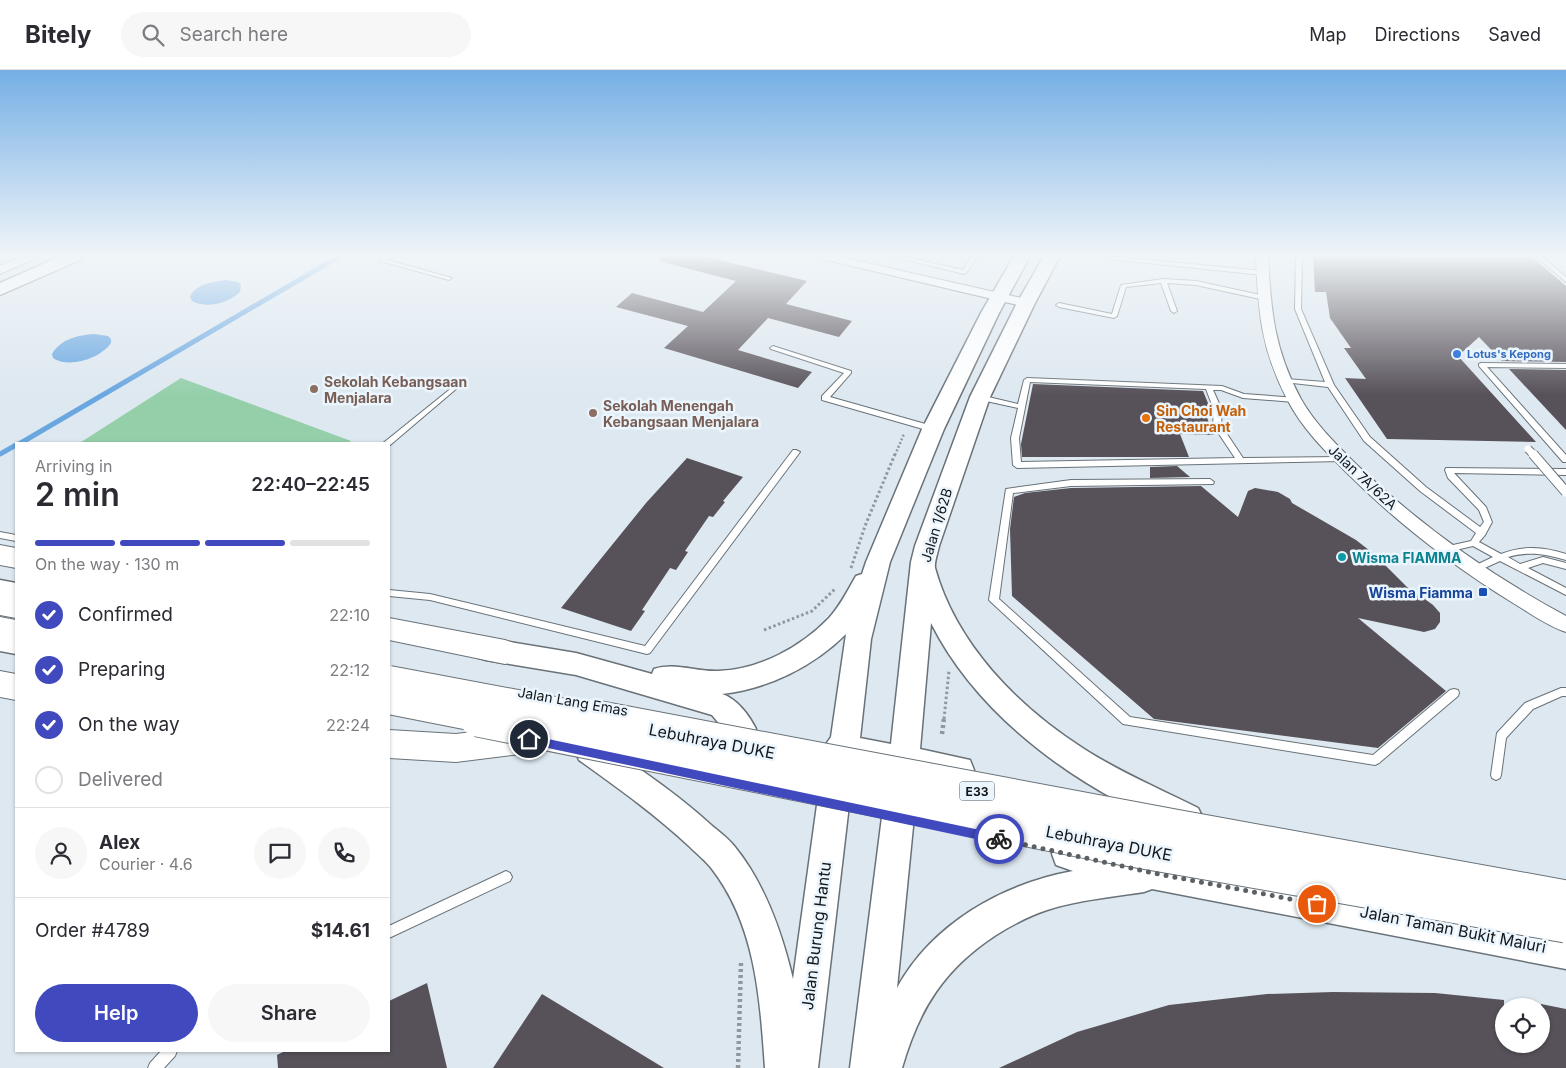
<!DOCTYPE html>
<meta charset="utf-8">
<style>
:root{--surface:#fff;--page:#f7f7f7;--text:#2b2b33;--muted:#7c7c81;--line:#e1e1e2;--accent:#4049bd}
body{margin:0;font-family:Inter,sans-serif;background:var(--page);color:var(--text);height:100vh;display:flex;flex-direction:column;font-size:19px;white-space:nowrap}
*{box-sizing:border-box;margin:0}
p{font-size:16px;color:var(--muted)}
.icon{flex:none;width:28px;height:28px;fill:none;stroke:currentColor;stroke-width:2;stroke-linecap:round;stroke-linejoin:round}
.map{position:relative;flex:1;overflow:hidden}
.side{position:absolute;left:15px;top:372px;width:375px;height:610px;display:flex;flex-direction:column;background:var(--surface);border-radius:0px;box-shadow:0 1px 4px #0004}
.side>*{flex:none}
.fabs{position:absolute;left:1495px;top:928px;display:grid;gap:10px}
.fabs a{display:grid;place-items:center;width:55px;height:55px;border-radius:50%;background:var(--surface);box-shadow:0 1px 4px #0004;font-size:25px}
.pin{position:absolute;display:grid;place-items:center;width:42px;height:42px;color:#fff;margin:-21px;border:2px solid #fff;border-radius:50%;box-shadow:0 1px 5px #0007}
.courier{position:absolute;display:grid;place-items:center;width:50px;height:50px;margin:-25px;border:4px solid #4049bd;border-radius:50%;background:#fff;color:#222;box-shadow:0 1px 6px #0007}
.head em{font-style:normal;font-weight:600}
.head div{display:flex;flex-direction:column-reverse}
.head{display:flex;align-items:center;justify-content:space-between;height:85px;padding:0 20px}
h1{font-size:32px;font-weight:600;line-height:38px}
.bar{display:grid;grid-template-columns:repeat(4,1fr);gap:8px 5px;align-content:center;height:60px;padding:0 20px}
.bar i{height:6px;border-radius:4px;background:var(--line)}
.bar .on{background:var(--accent)}
.bar p{grid-column:span 4}
.line{display:flex;align-items:center;gap:12px;padding:0 20px;border-top:1px solid var(--line)}
.line div{flex:1}
.round{display:grid;place-items:center;flex:none;width:52px;height:52px;border-radius:26px;background:var(--page)}
ol{padding:0 20px;list-style:none}
li{display:flex;align-items:center;gap:15px;height:55px}
li p{margin-inline-start:auto}
li .icon{padding:5px;border-radius:50%;background:var(--accent);color:#fff;stroke-width:4}
li:last-child{color:var(--muted)}
li i{width:28px;height:28px;border:2px solid var(--line);border-radius:50%}
.action{display:flex;gap:10px;margin-top:auto;padding:10px 20px}
.action a{flex:1;height:58px;border-radius:30px;background:var(--accent);color:#fff;font-size:20px;font-weight:600;line-height:58px;text-align:center}
.action a+a{background:var(--page);color:var(--text)}
header{display:flex;align-items:center;gap:30px;box-sizing:border-box;height:70px;padding:0 25px;background:var(--surface);border-bottom:1px solid var(--line)}
header strong{font-size:24px}
nav{display:flex;gap:28px;margin-inline-start:auto;font-size:18px}
.search{width:350px;height:45px;background:var(--page);display:flex;align-items:center;gap:12px;box-sizing:border-box;padding:0 18px;border-radius:28px;color:var(--muted);font-size:19px}
.map>svg:first-child{display:block}
.green{fill:#95cfaa}
.water{fill:#6aa7e1}
.lines{fill:none;stroke-linecap:round;stroke-linejoin:round}
.stream{stroke:#6aa7e1;stroke-width:5}
.building{fill:#575159}
.lane-casing{stroke:#697278;stroke-width:2}
.street-casing{stroke:#697278;stroke-width:2}
.secondary-casing{stroke:#697278;stroke-width:3}
.highway-casing{stroke:#697278;stroke-width:2}
.path-far2{stroke:#90989e;stroke-width:2.5;stroke-dasharray:2 2;stroke-linecap:butt}
.path-far1{stroke:#90989e;stroke-width:3;stroke-dasharray:2.5 2.5;stroke-linecap:butt}
.path{stroke:#90989e;stroke-width:4.5;stroke-dasharray:3 3;stroke-linecap:butt}
.lane{fill:#fff;fill-rule:evenodd}
.street{fill:#fff;fill-rule:evenodd}
.secondary{fill:#fff;fill-rule:evenodd}
.highway{fill:#fff;fill-rule:evenodd}
.lane-bridge-far1-casing{stroke:#697278;stroke-width:9;stroke-linecap:butt}
.lane-bridge-casing{stroke:#697278;stroke-width:11;stroke-linecap:butt}
.highway-bridge-far1-casing{stroke:#697278;stroke-width:30;stroke-linecap:butt}
.highway-bridge-casing{stroke:#697278;stroke-width:39;stroke-linecap:butt}
.lane-bridge-far1{stroke:#fff;stroke-width:7}
.lane-bridge{stroke:#fff;stroke-width:9}
.highway-bridge-far1{stroke:#fff;stroke-width:28}
.highway-bridge{stroke:#fff;stroke-width:37}
.route{fill:#4049bd}
.done{stroke:#5a6064;stroke-width:5;stroke-dasharray:0 9}
.shop-dot{fill:#3f7fe0;stroke:#ebf5fd;stroke-width:2}
.education-dot{fill:#8d6e63;stroke:#ebf5fd;stroke-width:2}
.food-dot{fill:#e8710a;stroke:#ebf5fd;stroke-width:2}
.culture-dot{fill:#0f9aa8;stroke:#ebf5fd;stroke-width:2}
.transit-dot{fill:#1a4fb4;stroke:#ebf5fd;stroke-width:2}
.labels{text-anchor:middle;dominant-baseline:central;stroke-width:5;stroke-linejoin:round;paint-order:stroke}
.far-shop-label{font-size:11px;font-weight:bold;fill:#366cbe;stroke:#ebf5fd;text-anchor:start}
.shield{fill:#ebf5fd;stroke:#545a5d;stroke-width:1}
.shield-label{font-size:12px;font-weight:bold;fill:#131719}
.education-label{font-size:14px;font-weight:bold;fill:#785e54;stroke:#ebf5fd;text-anchor:start}
.food-label{font-size:14px;font-weight:bold;fill:#c56008;stroke:#ebf5fd;text-anchor:start}
.street-label{font-size:14px;fill:#131719;stroke:#ebf5fd}
.culture-label{font-size:14px;font-weight:bold;fill:#0d838f;stroke:#ebf5fd;text-anchor:start}
.transit-label{font-size:14px;font-weight:bold;fill:#164399;stroke:#ebf5fd;text-anchor:end}
.near-street-label{font-size:16px;fill:#131719;stroke:#ebf5fd}
</style>
<header>
<strong>Bitely</strong>
<div class="search"><svg class="icon" aria-label="search" viewBox="0 0 24 24"><circle cx="10" cy="10" r="6"/><path d="M15 15l6 6"/></svg>Search here</div>
<nav><a>Map</a><a>Directions</a><a>Saved</a></nav>
</header>
<div class="map">
<svg width="1566" height="998" viewBox="0 0 1566 998">
<rect width="100%" height="100%" fill="#dee8f0"/>
<polygon class="green" points="181,308 351,371 347,374 78,374"/>
<g class="water">
<path d="M225 210 238 212 241 215 240 222C228 233 207 239 192 231L190 227C195 214 213 212 225 210Z"/>
<path d="M94 264 108 266 111 269V273C101 288 69 299 53 288L52 284C60 269 79 265 94 264Z"/>
</g>
<g class="lines">
<g class="stream">
<polyline points="19,374 340,186"/>
<polyline points="0,384 16,375"/>
</g>
</g>
<g class="building">
<polygon points="660,186 703,186 807,211 786,234 852,251 839,267 768,248 738,280 812,302 798,318 664,278 688,256 616,237 632,223 703,242 736,211 659,191"/>
<polygon points="1313,186 1532,187 1566,216 1566,292 1502,291 1479,267 1458,286 1536,372 1387,369 1345,308 1366,309 1344,278 1351,278 1330,248 1326,222 1315,222"/>
<polygon points="1509,299 1566,300 1566,360"/>
<polygon points="1033,314 1203,321 1210,338 1203,338 1214,365 1180,364 1189,387 1022,387 1021,374"/>
<polygon points="687,388 743,407 723,431 725,432 713,447 709,446 685,481 688,482 676,500 670,498 642,540 645,541 631,561 561,538 646,433"/>
<polygon points="1177,396 1190,407 1150,408 1150,397"/>
<polygon points="1201,416 1238,447 1248,421 1255,418 1278,422 1290,429 1292,433 1356,470 1374,484 1413,523 1422,527 1433,535 1440,543 1440,552 1435,559 1424,562 1358,548 1446,621 1378,678 1154,649 1012,526 1010,459 1014,427 1025,423 1071,418"/>
<polygon points="427,913 447,998 278,998 277,985 285,981 389,981 389,931"/>
<polygon points="1333,922 1435,923 1504,930 1504,974 1541,974 1541,934 1566,939 1566,998 999,998 1077,962 1169,935 1267,924"/>
<polygon points="542,924 664,998 493,998"/>
</g>
<g class="lines">
<defs>
<g id="lane">
<polygon points="385,186 392,186 387,190 452,208 449,210 380,191 380,189"/>
<polygon points="892,186 901,186 963,200 972,186 978,186 966,203 964,204"/>
<polygon points="1106,186 1263,201 1266,203 1263,205 1109,189"/>
<path d="M1296 186H1302L1301 239 1334 315 1370 367 1426 417 1480 457 1484 452 1479 440 1448 408 1445 400 1446 398 1566 399V405L1454 403 1486 437 1492 452 1485 465 1479 472 1501 484C1524 475 1544 477 1566 484V490C1546 484 1529 481 1508 487L1520 494 1543 487 1566 493V499L1543 493 1528 498 1566 518V525L1500 491 1478 501H1472L1471 499 1472 497 1493 487 1473 476 1447 482 1444 481 1443 479 1444 477 1471 471 1476 463 1420 421 1364 371 1328 317 1284 312 1283 311 1286 309 1325 312 1295 239Z"/>
<polygon points="1535,186 1541,186 1566,207 1566,212"/>
<polygon points="1163,209 1196,211 1265,226 1268,228 1265,230 1196,215 1167,213 1177,241 1174,243 1171,241 1161,213 1126,217 1117,246 1114,248 1059,237 1056,235 1059,233 1112,244 1121,215"/>
<polygon points="773,276 851,301 851,303 830,327 936,357 937,359 936,361 930,361 822,330 822,326 844,303 771,279 770,278"/>
<polygon points="1481,293 1566,294 1566,298 1487,297 1566,385 1566,392 1563,392 1479,296 1479,294"/>
<path d="M1027 308 1222 316 1244 324 1297 328 1298 330 1294 332 1243 328 1221 320H1213L1222 340 1221 355 1243 388 1342 387 1346 389 1342 391 1017 398 1013 395 1011 368 1018 338 977 329 976 327 980 325 1018 334 1024 310ZM1030 312 1206 319 1214 340 1213 355 1235 388 1021 392 1019 368Z"/>
<polygon points="454,316 456,317 456,319 389,376 389,374 382,374"/>
<polygon points="793,380 796,380 800,382 650,583 647,584 430,530 389,526 389,520 430,524 645,576"/>
<polygon points="1210,409 1214,412 1213,414 1071,416 1013,423 999,529 1130,647 1373,685 1450,620 1454,619 1458,620 1459,623 1458,626 1379,693 1375,695 1123,654 991,532 989,530 1006,419 1071,410"/>
<polygon points="0,462 16,465 16,471 0,468"/>
<polygon points="1561,618 1566,618 1566,626 1562,626 1533,639 1506,668 1501,705 1500,708 1496,710 1492,708 1491,705 1497,663 1525,633"/>
<polygon points="506,801 510,803 512,807 510,811 389,868 389,856"/>
<polygon points="161,981 177,981 175,986 164,998 148,998 150,993"/>
</g>
<g id="street">
<polygon points="23,186 38,186 36,188 0,204 0,196"/>
<polygon points="816,186 836,186 1026,229 1032,233 1026,237 822,189"/>
<path d="M1256 186H1268C1271 241 1274 279 1301 329 1315 354 1337 375 1357 395 1420 455 1490 505 1566 546V562C1547 556 1530 543 1513 533 1453 496 1396 452 1346 402 1324 380 1301 357 1287 329 1261 279 1258 241 1256 186Z"/>
</g>
<g id="secondary">
<polygon points="61,186 82,186 80,190 0,225 0,213"/>
<path d="M1014 186H1030L999 243 944 359 890 492 871 569 860 668 891 674 911 492 915 476 970 327 1017 233 1044 186H1060L1035 233 990 327 939 476C938 482 934 492 935 498 956 574 1018 637 1084 679 1120 702 1160 719 1198 738L1203 748 1198 758 1187 763C1085 723 981 652 931 553L920 679 970 690 974 700 970 710 959 714 918 706 897 918C932 854 1002 814 1073 801L1056 795 1052 784 1056 773 1068 768 1158 788 1566 863V899L1152 819 1144 822C1112 827 1078 830 1047 840 1029 846 1012 855 996 865 944 899 919 939 902 998H850L888 700 856 693 849 735 818 998H765C760 929 756 856 712 799 706 791 697 784 690 777 656 745 618 718 579 690L575 681 579 672 590 668 601 672C638 698 676 723 710 754 718 761 728 768 735 777 765 814 782 863 793 909L817 735 828 685 824 677 831 667 846 564C814 596 768 619 722 624 737 629 749 645 756 659L751 668 741 672 731 668 712 645 576 605 486 590 476 587 472 579 476 571 486 568 576 583 652 604 654 599C674 592 697 602 718 601 759 600 801 577 829 548 840 536 848 520 856 506L862 504 866 492 922 359 981 243Z"/>
<polygon points="0,510 16,513 16,533 0,530"/>
<polygon points="0,559 16,562 16,584 0,581"/>
</g>
<g id="highway">
<polygon points="0,475 16,478 16,498 0,495"/>
<polygon points="0,523 16,526 16,548 0,545"/>
<polygon points="0,547 16,550 16,572 0,569"/>
<polygon points="389,548 505,570 516,574 520,582 516,590 505,594 389,570"/>
<polygon points="0,601 16,604 16,630 0,627"/>
<polygon points="529,655 541,659 545,669 541,679 529,683 456,692 389,688 389,660 456,664"/>
</g>
</defs>
<use href="#lane" class="lane-casing"/>
<use href="#street" class="street-casing"/>
<use href="#secondary" class="secondary-casing"/>
<use href="#highway" class="highway-casing"/>
<polyline class="path-far2" points="895,385 904,364"/>
<g class="path-far1">
<polyline points="851,498 865,456 895,384"/>
<polyline points="764,560 812,541 836,518"/>
<polyline points="944,649 949,601"/>
</g>
<g class="path">
<polyline points="942,664 944,648"/>
<polyline points="738,998 741,892"/>
</g>
<use href="#lane" class="lane"/>
<use href="#street" class="street"/>
<use href="#secondary" class="secondary"/>
<use href="#highway" class="highway"/>
<defs>
<polyline id="lane-bridge-far1" points="1528,379 1534,385"/>
<polyline id="lane-bridge" points="1533,384 1566,422"/>
<g id="highway-bridge-far1">
<polyline points="389,610 597,649"/>
<polyline points="389,630 485,649"/>
</g>
<g id="highway-bridge">
<polyline points="478,648 1103,773 1566,854"/>
<polyline points="590,648 1174,758 1566,829"/>
</g>
</defs>
<use href="#lane-bridge-far1" class="lane-bridge-far1-casing"/>
<use href="#lane-bridge" class="lane-bridge-casing"/>
<use href="#highway-bridge-far1" class="highway-bridge-far1-casing"/>
<use href="#highway-bridge" class="highway-bridge-casing"/>
<use href="#lane-bridge-far1" class="lane-bridge-far1"/>
<use href="#lane-bridge" class="lane-bridge"/>
<use href="#highway-bridge-far1" class="highway-bridge-far1"/>
<use href="#highway-bridge" class="highway-bridge"/>
</g>
<linearGradient id="sky" x2="0" y2="1"><stop stop-color="#75afe5"/><stop offset="0.57" stop-color="#f0f5f8"/><stop offset="1" stop-color="#f0f5f8" stop-opacity="0"/></linearGradient>
<rect width="1566" height="325" fill="url(#sky)"/>
<polygon class="route" points="529,665 999,764 1004,769 999,774 529,674 524,669"/>
<g class="lines">
<polyline class="done" points="999,769 1158,804 1317,834"/>
</g>
<circle class="shop-dot" cx="1457" cy="284" r="5"/>
<g class="education-dot">
<circle cx="314" cy="319" r="5"/>
<circle cx="593" cy="343" r="5"/>
</g>
<circle class="food-dot" cx="1146" cy="348" r="5"/>
<circle class="culture-dot" cx="1342" cy="487" r="5"/>
<rect class="transit-dot" x="1478" y="517" width="10" height="10" rx="2.5"/>
<g class="labels">
<g class="far-shop-label">
<text x="1467" y="284">Lotus's Kepong</text>
</g>
<rect class="shield" x="959.5" y="711.5" width="35" height="19" rx="4"/>
<g class="shield-label">
<text x="977" y="721">E33</text>
</g>
<g class="education-label">
<text x="324" y="311">Sekolah Kebangsaan<tspan x="324" dy="16">Menjalara</tspan></text>
<text x="603" y="335">Sekolah Menengah<tspan x="603" dy="16">Kebangsaan Menjalara</tspan></text>
</g>
<g class="food-label">
<text x="1156" y="340">Sin Choi Wah<tspan x="1156" dy="16">Restaurant</tspan></text>
</g>
<g class="street-label">
<text transform="translate(1363 407) rotate(43)">Jalan 7A/62A</text>
<text transform="translate(936 455) rotate(-73)">Jalan 1/62B</text>
<text transform="translate(573 631) rotate(10)">Jalan Lang Emas</text>
</g>
<g class="culture-label">
<text x="1352" y="487">Wisma FIAMMA</text>
</g>
<g class="transit-label">
<text x="1473" y="522">Wisma Fiamma</text>
</g>
<g class="near-street-label">
<text transform="translate(712 671) rotate(11)">Lebuhraya DUKE</text>
<text transform="translate(1109 773) rotate(11)">Lebuhraya DUKE</text>
<text transform="translate(1453 859) rotate(11)">Jalan Taman Bukit Maluri</text>
<text transform="translate(816 866) rotate(-83)">Jalan Burung Hantu</text>
</g>
</g>
</svg>
<div class="fabs">
<a><svg class="icon" aria-label="locate" viewBox="0 0 24 24"><circle cx="12" cy="12" r="6"/><path d="M12 2v4M12 18v4M2 12h4M18 12h4"/></svg></a>
</div>
<div class="pin" style="left:1317px;top:834px;background:#ea580c"><svg class="icon" aria-label="bag" viewBox="0 0 24 24"><path d="M5 8h14l-1 12H6zM9 8a3 3 0 0 1 6 0"/></svg></div>
<div class="pin" style="left:529px;top:669px;background:#1f2937"><svg class="icon" aria-label="home" viewBox="0 0 24 24"><path d="M3 11l9-7 9 7M6 9v11h12V9"/></svg></div>
<div class="courier" style="left:999px;top:769px"><svg class="icon" aria-label="bike" viewBox="0 0 24 24"><circle cx="6" cy="16" r="4"/><circle cx="18" cy="16" r="4"/><path d="M6 16l4-8h5l3 8M10 8l3 8H6M13 5h3"/></svg></div>
<section class="side">
<div class="head"><div><h1>2 min</h1><p>Arriving in</p></div><em>22:40–22:45</em></div>
<div class="bar"><i class="on"></i><i class="on"></i><i class="on"></i><i></i><p>On the way · 130 m</p></div>
<ol>
<li><svg class="icon" aria-label="check" viewBox="0 0 24 24"><path d="M5 12l5 5 9-10"/></svg>Confirmed<p>22:10</p></li>
<li><svg class="icon" aria-label="check" viewBox="0 0 24 24"><path d="M5 12l5 5 9-10"/></svg>Preparing<p>22:12</p></li>
<li><svg class="icon" aria-label="check" viewBox="0 0 24 24"><path d="M5 12l5 5 9-10"/></svg>On the way<p>22:24</p></li>
<li><i></i>Delivered</li>
</ol>
<div class="line" style="height:90px"><a class="round"><svg class="icon" aria-label="person" viewBox="0 0 24 24"><circle cx="12" cy="8" r="4"/><path d="M4 21q1-7 8-7t8 7"/></svg></a><div><b>Alex</b><p>Courier · 4.6</p></div><a class="round"><svg class="icon" aria-label="chat" viewBox="0 0 24 24"><path d="M4 5h16v11H9l-5 4z"/></svg></a><a class="round"><svg class="icon" aria-label="phone" viewBox="0 0 24 24"><path d="M5 4h4l2 5-3 2q2 4 5 5l2-3 5 2v4C11 20 4 13 5 4z"/></svg></a></div>
<div class="line" style="height:65px"><div>Order #4789</div><b>$14.61</b></div>
<div class="action"><a>Help</a><a>Share</a></div>
</section>
</div>
